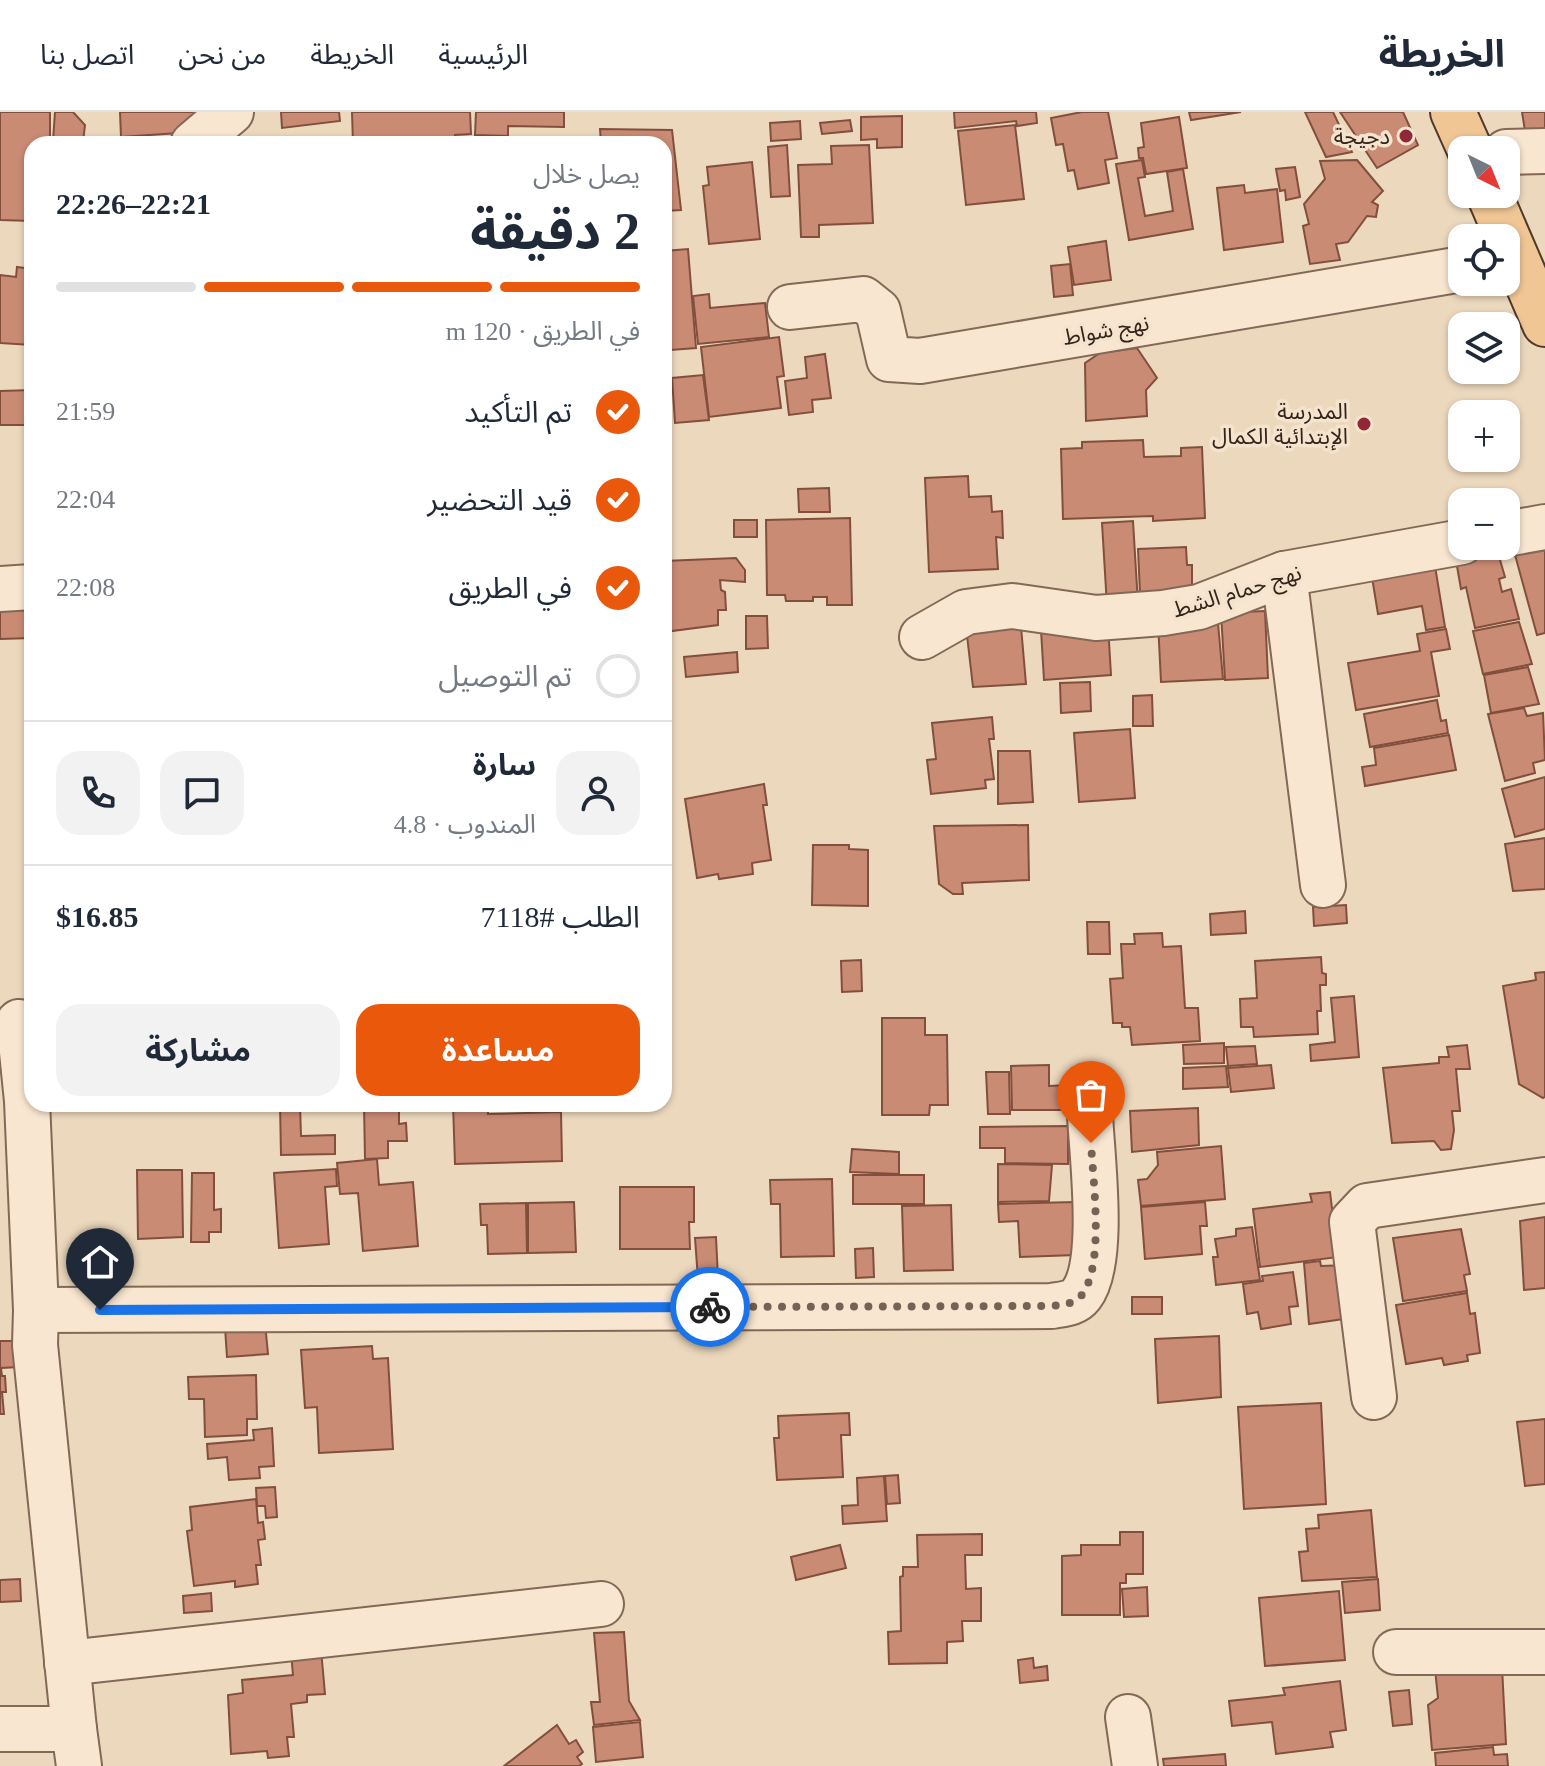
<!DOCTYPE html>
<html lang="ar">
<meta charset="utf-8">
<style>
:root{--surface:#fff;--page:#f2f2f3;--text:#1f2937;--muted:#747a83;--line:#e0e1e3;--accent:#ea580c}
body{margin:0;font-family:"Times New Roman","Noto Sans Arabic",serif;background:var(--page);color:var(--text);direction:rtl;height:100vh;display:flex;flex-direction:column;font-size:30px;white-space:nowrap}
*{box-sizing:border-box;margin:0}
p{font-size:26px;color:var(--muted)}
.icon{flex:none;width:44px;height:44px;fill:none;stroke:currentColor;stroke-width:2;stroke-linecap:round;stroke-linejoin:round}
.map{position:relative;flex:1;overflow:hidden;direction:ltr}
.panel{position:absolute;left:24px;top:24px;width:648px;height:976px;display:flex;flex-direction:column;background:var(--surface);border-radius:24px;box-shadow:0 2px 6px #0004;direction:rtl}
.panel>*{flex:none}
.needle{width:52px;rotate:137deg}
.buttons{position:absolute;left:1448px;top:24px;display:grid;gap:16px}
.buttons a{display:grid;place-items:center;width:72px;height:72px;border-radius:16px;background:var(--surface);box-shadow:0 2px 6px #0004;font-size:40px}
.pin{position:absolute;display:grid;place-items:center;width:68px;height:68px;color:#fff;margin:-82px -34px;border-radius:50% 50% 50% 0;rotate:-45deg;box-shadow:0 0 8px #0007}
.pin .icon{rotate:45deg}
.courier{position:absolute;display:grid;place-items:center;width:80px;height:80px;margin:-40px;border:6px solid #1a73e8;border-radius:50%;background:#fff;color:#222;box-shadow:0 2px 10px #0007}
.overview em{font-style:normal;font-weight:700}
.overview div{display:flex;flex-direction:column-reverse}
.overview{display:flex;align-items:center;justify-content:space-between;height:136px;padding:0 32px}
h1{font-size:52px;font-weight:700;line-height:60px}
.bar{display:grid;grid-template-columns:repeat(4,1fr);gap:12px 8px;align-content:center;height:96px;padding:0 32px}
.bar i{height:10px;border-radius:6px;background:var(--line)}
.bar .active{background:var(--accent)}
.bar p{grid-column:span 4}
.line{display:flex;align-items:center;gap:20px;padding:0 32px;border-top:2px solid var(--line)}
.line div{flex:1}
.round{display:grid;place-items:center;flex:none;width:84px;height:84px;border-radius:24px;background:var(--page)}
ol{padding:0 32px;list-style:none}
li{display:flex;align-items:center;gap:24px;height:88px}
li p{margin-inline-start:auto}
li .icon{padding:8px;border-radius:50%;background:var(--accent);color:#fff;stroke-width:4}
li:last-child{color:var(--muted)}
li i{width:44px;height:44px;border:4px solid var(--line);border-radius:50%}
.button{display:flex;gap:16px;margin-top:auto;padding:16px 32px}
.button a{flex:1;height:92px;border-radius:24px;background:var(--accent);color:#fff;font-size:32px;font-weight:700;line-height:92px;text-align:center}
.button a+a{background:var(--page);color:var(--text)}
header{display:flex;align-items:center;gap:48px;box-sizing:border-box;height:112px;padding:0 40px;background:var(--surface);border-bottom:2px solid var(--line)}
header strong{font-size:38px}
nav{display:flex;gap:44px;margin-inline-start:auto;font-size:28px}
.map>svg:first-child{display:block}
.building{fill:#ca8b74;stroke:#824f3d;stroke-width:2}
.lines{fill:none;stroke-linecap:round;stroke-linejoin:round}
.minor-casing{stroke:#846857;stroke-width:48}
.major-casing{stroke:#51382c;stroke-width:48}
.minor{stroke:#f8e6d0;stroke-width:44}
.major{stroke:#f0c695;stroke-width:44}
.done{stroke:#746354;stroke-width:8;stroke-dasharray:0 14.4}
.route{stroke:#1a73e8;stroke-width:10}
.poi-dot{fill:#912838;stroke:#f4e3cd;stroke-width:3}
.labels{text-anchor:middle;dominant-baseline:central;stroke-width:7;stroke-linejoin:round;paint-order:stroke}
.poi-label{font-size:22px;fill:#33241b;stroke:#f4e3cd;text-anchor:end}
.street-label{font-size:22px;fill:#33241b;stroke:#f4e3cd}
</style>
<header>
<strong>الخريطة</strong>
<nav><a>الرئيسية</a><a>الخريطة</a><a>من نحن</a><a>اتصل بنا</a></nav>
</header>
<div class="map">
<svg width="1545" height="1654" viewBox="0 0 1545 1654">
<rect width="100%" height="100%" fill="#ecd8bd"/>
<g class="building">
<polygon points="0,0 50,0 50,32 32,32 32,109 0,108"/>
<polygon points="55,0 73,0 85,13 83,30 53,29"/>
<polygon points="120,0 204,0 179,21 121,25"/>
<polygon points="281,0 339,0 340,9 282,16"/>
<polygon points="352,0 470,0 471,22 455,23 455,32 353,32"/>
<polygon points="476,0 564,0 564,15 508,14 508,24 475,23"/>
<polygon points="954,0 1036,0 1037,11 1017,14 1016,9 955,16"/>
<polygon points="1082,0 1108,0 1117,46 1105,48 1109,71 1078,77 1074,58 1068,59 1063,32 1056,33 1051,6"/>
<polygon points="1189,0 1241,0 1191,8"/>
<polygon points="1305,0 1333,0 1352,40 1326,45"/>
<polygon points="1340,0 1403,0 1418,33 1377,56"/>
<polygon points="1522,0 1545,0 1545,22 1526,25"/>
<polygon points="902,4 902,35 877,36 877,27 861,28 861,5"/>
<polygon points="1179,5 1187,56 1146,62 1143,46 1139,46 1138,36 1144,35 1141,11"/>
<polygon points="850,8 852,19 822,22 820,11"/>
<polygon points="800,9 801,27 771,29 770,11"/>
<polygon points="1015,13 1024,87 966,93 958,19"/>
<polygon points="600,17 672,18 681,98 664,99 664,32 601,32"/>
<polygon points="787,33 790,84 771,85 768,35"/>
<polygon points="869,33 873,111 819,113 819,125 801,125 798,53 832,52 831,34"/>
<polygon points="1142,48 1145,65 1138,66 1145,104 1173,99 1167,60 1183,57 1193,117 1129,128 1116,52"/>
<polygon points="1357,48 1383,79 1372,90 1378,93 1376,105 1367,104 1348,130 1336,132 1340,148 1310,152 1303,114 1309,112 1304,92 1325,67 1320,49"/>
<polygon points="752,50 760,127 709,132 703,74 709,73 707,55"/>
<polygon points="1295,55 1300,85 1286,88 1285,78 1280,79 1276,57"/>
<polygon points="1244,73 1245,81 1277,77 1283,130 1224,138 1217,76"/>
<polygon points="1106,129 1111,168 1074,173 1068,135"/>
<polygon points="688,137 696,236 671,238 664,139"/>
<polygon points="1070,152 1073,183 1054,185 1051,154"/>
<polygon points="17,155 32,157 32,233 0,231 0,163 16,165"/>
<polygon points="709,182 710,196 765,191 769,225 698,232 693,184"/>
<polygon points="779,225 784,264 777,265 781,296 709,305 701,235"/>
<polygon points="1137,236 1157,266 1146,278 1147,304 1086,309 1085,251 1100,241"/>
<polygon points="825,242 831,286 812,288 813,300 789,303 785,269 807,266 805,245"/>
<polygon points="703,263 709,308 675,311 672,266"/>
<polygon points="32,278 32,313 0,313 0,279"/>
<polygon points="1143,328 1144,345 1181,344 1181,336 1202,335 1205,406 1153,409 1153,404 1063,407 1061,337 1082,336 1082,330"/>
<polygon points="968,364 969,385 991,384 992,400 1002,399 1003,426 996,425 998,457 929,460 925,366"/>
<polygon points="829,376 830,400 799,400 798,377"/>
<polygon points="850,406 852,493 827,493 827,485 813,485 813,489 786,489 785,483 767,483 766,408"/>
<rect x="734" y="408" width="23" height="17"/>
<polygon points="1133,409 1138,492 1107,494 1102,411"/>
<polygon points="1545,429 1545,521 1537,523 1512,432"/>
<polygon points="1472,434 1496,434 1505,465 1499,467 1502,480 1511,477 1519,507 1475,516 1466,475 1461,477 1454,437"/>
<polygon points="1186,435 1187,453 1192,453 1192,480 1140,481 1138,437"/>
<polygon points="1433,442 1445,515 1426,518 1422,494 1378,502 1370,453"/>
<polygon points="736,446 745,458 745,470 720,468 721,478 725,480 726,498 718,498 718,513 664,520 664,449"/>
<polygon points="32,498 32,526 0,527 0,499"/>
<polygon points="1265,499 1268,566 1225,568 1221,501"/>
<polygon points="1217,500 1223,567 1161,570 1158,510"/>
<polygon points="1020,503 1026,572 973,575 965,506"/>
<polygon points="746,504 767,504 768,536 746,537"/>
<polygon points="1519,510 1532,552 1483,562 1473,519"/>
<polygon points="1108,513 1111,563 1044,568 1041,518"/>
<polygon points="1446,517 1450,537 1431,540 1439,584 1356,598 1348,551 1420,539 1417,522"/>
<polygon points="737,540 738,560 686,565 684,545"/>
<polygon points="1528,555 1539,592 1491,601 1484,563"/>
<polygon points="1090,570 1091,599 1061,601 1060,571"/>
<polygon points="1152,583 1153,614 1133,614 1133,584"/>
<polygon points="1437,588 1441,609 1446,608 1448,621 1370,635 1364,602"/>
<polygon points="1524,596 1527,604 1543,601 1545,648 1533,651 1535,661 1505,669 1488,602"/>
<polygon points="992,605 994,627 989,627 994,667 985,668 986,676 931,682 927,648 936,647 932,611"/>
<polygon points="1130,617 1135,686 1079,690 1074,621"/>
<polygon points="1449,623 1456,658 1365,674 1362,655 1376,653 1374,636"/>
<polygon points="998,639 1030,639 1033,690 998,692"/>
<polygon points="1545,665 1545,717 1515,725 1502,677"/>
<polygon points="764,672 767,693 763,693 771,748 752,751 753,762 719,767 718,762 697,766 685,687"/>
<polygon points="1028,713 1029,768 962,771 963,782 953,782 939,772 934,714"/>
<polygon points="1545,726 1545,777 1513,779 1505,732"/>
<polygon points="813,733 849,733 849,737 868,738 868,794 812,793"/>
<polygon points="1346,793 1347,811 1314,814 1313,795"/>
<polygon points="1245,799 1246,821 1211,823 1210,802"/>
<polygon points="1087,810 1109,810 1110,842 1088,842"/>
<polygon points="1162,821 1163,835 1181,834 1185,896 1198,896 1200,929 1132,933 1130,915 1122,915 1122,911 1113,911 1110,867 1123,866 1121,832 1135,832 1134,822"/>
<polygon points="1321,845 1322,861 1326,862 1326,873 1320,873 1321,899 1317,899 1318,922 1254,925 1253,915 1241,915 1240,887 1257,886 1255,849"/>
<polygon points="861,848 862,879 842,880 841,849"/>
<polygon points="1545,860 1545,985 1543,986 1519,972 1503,874 1536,868 1535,861"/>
<polygon points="1354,884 1359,945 1311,949 1310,933 1335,930 1331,886"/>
<polygon points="882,906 925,906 925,923 947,923 948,993 930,993 929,1003 882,1003"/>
<polygon points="1224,931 1224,951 1184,952 1183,933"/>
<polygon points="1467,933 1470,957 1456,957 1460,999 1452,999 1454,1018 1451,1037 1441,1038 1434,1029 1392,1031 1383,956 1439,951 1439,945 1449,945 1447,935"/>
<polygon points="1255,934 1257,952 1228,954 1226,935"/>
<polygon points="1049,953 1049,974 1069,973 1069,998 1012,998 1011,954"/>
<polygon points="1271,953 1274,976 1231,980 1228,956"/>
<polygon points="1226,954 1228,975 1183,977 1183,956"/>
<polygon points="986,960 1009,960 1010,1002 988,1002"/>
<polygon points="280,992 300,992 301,1024 335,1023 335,1042 281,1043"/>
<polygon points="364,992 399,992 399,1012 406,1011 407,1029 388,1029 388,1046 365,1047"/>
<polygon points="453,992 488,992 488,1002 561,1000 562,1049 455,1052"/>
<polygon points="1198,996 1199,1033 1132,1040 1130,999"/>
<polygon points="1068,1014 1068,1052 1005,1051 1005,1036 980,1036 980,1015"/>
<polygon points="1221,1034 1225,1087 1141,1094 1138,1068 1147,1067 1158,1053 1157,1040"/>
<polygon points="852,1037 899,1040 899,1062 850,1060"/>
<polygon points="377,1047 379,1073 413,1070 418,1134 363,1139 358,1081 340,1082 337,1051"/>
<polygon points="998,1052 1052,1053 1049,1089 998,1090"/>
<polygon points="336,1057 337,1074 325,1075 329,1132 279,1136 274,1061"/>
<polygon points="137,1058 182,1058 183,1125 138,1127"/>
<polygon points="192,1061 214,1061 214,1098 221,1097 221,1120 209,1120 209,1130 191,1130"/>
<rect x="853" y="1063" width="71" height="29"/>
<polygon points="832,1067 834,1144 781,1145 780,1092 771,1092 770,1068"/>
<polygon points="620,1075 694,1075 694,1110 689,1110 690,1137 620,1137"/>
<polygon points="1330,1080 1338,1145 1260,1155 1253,1097 1312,1090 1310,1082"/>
<polygon points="574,1090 576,1140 528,1141 528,1091"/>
<polygon points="1074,1090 1076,1143 1020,1145 1018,1109 999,1110 998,1092"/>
<polygon points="1205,1090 1207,1114 1200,1114 1202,1142 1145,1147 1141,1095"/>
<polygon points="526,1091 527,1141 488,1142 487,1113 481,1113 480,1092"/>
<polygon points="951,1093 953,1158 904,1159 902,1094"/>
<polygon points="1545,1105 1545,1176 1524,1178 1520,1109"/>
<polygon points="1252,1115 1260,1168 1216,1173 1213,1145 1218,1145 1215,1127 1236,1124 1236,1117"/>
<polygon points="1461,1117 1470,1162 1464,1163 1467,1179 1403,1189 1393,1126"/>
<polygon points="716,1125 718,1166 698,1167 695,1126"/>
<polygon points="873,1136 874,1165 856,1166 855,1137"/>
<polygon points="1320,1149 1321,1154 1348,1153 1351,1206 1309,1212 1304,1151"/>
<polygon points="1293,1160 1298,1194 1289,1195 1291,1212 1261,1217 1258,1200 1247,1202 1243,1172 1263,1169 1262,1164"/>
<polygon points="1467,1181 1470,1202 1475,1201 1480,1241 1467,1243 1468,1249 1444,1253 1442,1246 1406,1252 1396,1193"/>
<rect x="1132" y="1185" width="30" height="17"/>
<polygon points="224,1201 264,1201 268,1242 227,1245"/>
<polygon points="1219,1224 1221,1285 1158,1291 1155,1227"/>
<polygon points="0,1229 18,1229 19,1255 1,1256 2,1264 5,1264 6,1280 2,1280 4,1302 0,1302"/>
<polygon points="372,1234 373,1247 388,1246 393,1337 319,1341 317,1295 305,1296 301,1238"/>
<polygon points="256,1263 257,1307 247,1307 247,1323 205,1325 204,1287 189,1287 188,1265"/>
<polygon points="1321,1291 1326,1392 1244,1397 1238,1295"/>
<polygon points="849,1301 850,1323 841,1323 843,1365 777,1368 774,1326 779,1326 778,1304"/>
<polygon points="1545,1307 1545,1372 1525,1374 1517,1310"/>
<polygon points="272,1316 274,1354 259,1355 260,1366 229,1368 227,1345 208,1347 207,1332 254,1328 253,1318"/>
<polygon points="898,1363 900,1391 887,1392 885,1364"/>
<polygon points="884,1364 887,1409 843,1412 842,1394 858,1393 857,1366"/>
<polygon points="275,1375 277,1405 266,1406 265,1394 257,1394 256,1376"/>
<polygon points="256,1387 258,1411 263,1410 265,1427 258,1428 261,1453 256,1453 258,1472 235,1475 235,1469 194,1474 187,1419 192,1418 190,1395"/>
<polygon points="1371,1398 1377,1465 1302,1469 1299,1440 1308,1439 1306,1417 1319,1416 1318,1403"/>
<polygon points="1120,1420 1143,1420 1143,1462 1126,1462 1126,1471 1120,1471 1120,1503 1062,1503 1062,1444 1081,1443 1081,1433 1120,1433"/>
<polygon points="982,1422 982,1443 965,1443 966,1477 981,1476 981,1509 962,1509 963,1529 947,1530 947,1551 889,1552 888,1520 901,1519 900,1465 903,1464 903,1455 918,1455 917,1423"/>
<polygon points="840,1433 846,1456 796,1468 791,1445"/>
<polygon points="20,1467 21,1489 0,1490 0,1468"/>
<polygon points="1378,1467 1380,1498 1345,1501 1342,1470"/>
<polygon points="1147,1475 1148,1504 1124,1505 1122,1477"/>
<polygon points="1339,1479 1345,1548 1265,1554 1259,1486"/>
<polygon points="211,1481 212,1499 184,1501 183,1484"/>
<polygon points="319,1515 325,1582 307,1583 307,1590 291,1592 294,1625 287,1625 289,1644 268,1646 267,1639 231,1642 228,1583 243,1581 242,1568 293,1563 289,1518"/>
<polygon points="624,1520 629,1589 640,1608 594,1613 591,1590 600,1590 594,1521"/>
<polygon points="1033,1546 1034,1556 1047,1554 1048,1568 1020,1571 1018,1548"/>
<polygon points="1502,1555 1506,1632 1432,1638 1428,1593 1438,1586 1435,1557"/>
<polygon points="1340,1569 1346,1618 1330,1620 1333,1635 1276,1642 1272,1610 1232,1614 1229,1589 1285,1583 1283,1576"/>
<polygon points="1409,1578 1412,1612 1393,1614 1389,1580"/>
<polygon points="640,1610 643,1645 596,1650 593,1615"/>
<polygon points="557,1613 569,1632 576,1628 583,1640 577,1645 582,1652 579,1654 504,1654"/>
<polygon points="1493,1635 1494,1643 1507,1642 1508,1654 1436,1654 1435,1641"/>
<polygon points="1225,1642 1226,1654 1164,1654 1163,1647"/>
</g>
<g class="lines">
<defs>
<g id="minor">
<polyline points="193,32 231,0"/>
<polyline points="1506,40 1545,39"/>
<polyline points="790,195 863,187 878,199 889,247 920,249 1462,157"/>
<polyline points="1506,422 1545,415"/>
<polyline points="1284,462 1323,773"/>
<polyline points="0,477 32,475"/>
<polyline points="922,525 966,500 1012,494 1096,506 1163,501 1199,495 1284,462 1462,430"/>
<path d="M36 1198 1052 1194C1063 1192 1074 1192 1081 1183 1106 1152 1092 1045 1090 1003"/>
<polyline points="1374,1285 1352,1110 1367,1094 1545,1068"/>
<polyline points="1396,1540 1545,1540"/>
<polyline points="67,1551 601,1492"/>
<polyline points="1128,1605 1135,1654"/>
<polyline points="0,1617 74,1617 35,1233 36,1198 27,989 19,910"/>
<polyline points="74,1617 79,1654"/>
</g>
<g id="major">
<polyline points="1453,0 1470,38"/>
<polyline points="1489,82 1545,212"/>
</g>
</defs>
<use href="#minor" class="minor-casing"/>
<use href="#major" class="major-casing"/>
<use href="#minor" class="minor"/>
<use href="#major" class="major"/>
</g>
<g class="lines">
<path class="done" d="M710 1195 1052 1194C1063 1192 1073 1193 1081 1184 1105 1155 1093 1069 1091 1031"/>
<polyline class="route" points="100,1198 710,1195"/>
</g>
<g class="poi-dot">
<circle cx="1406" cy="24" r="8"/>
<circle cx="1364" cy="312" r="8"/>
</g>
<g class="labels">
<g class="poi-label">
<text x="1390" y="24">دجيجة</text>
<text x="1348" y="299">المدرسة<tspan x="1348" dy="25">الإبتدائية الكمال</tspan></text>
</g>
<g class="street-label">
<text transform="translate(1106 218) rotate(-10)">نهج شواط</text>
<text transform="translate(1237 479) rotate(-17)">نهج حمام الشط</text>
</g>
</g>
</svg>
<div class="buttons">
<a><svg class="needle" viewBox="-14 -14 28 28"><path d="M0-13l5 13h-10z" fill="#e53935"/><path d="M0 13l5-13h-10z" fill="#747a83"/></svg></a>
<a><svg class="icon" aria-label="locate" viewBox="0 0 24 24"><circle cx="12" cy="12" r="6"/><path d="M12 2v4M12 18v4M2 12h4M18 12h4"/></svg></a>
<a><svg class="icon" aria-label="layers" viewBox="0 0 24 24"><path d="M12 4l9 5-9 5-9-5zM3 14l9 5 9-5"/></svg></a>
<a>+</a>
<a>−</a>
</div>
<div class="pin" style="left:1091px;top:1031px;background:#ea580c"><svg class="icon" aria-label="bag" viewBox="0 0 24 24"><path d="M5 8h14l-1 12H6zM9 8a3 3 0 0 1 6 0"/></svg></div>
<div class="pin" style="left:100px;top:1198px;background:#1f2937"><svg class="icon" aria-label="home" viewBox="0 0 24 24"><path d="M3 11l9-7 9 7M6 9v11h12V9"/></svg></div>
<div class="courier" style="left:710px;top:1195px"><svg class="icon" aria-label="bike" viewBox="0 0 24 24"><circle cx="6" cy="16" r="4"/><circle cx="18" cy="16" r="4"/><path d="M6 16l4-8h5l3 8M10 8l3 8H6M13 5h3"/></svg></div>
<section class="panel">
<div class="overview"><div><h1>2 دقيقة</h1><p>يصل خلال</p></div><em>22:21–22:26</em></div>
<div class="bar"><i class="active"></i><i class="active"></i><i class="active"></i><i></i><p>في الطريق · 120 m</p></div>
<ol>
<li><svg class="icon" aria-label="check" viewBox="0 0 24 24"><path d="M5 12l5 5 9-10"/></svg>تم التأكيد<p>21:59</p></li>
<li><svg class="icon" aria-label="check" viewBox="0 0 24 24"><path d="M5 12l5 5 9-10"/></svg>قيد التحضير<p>22:04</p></li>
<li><svg class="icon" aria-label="check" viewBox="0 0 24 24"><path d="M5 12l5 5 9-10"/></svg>في الطريق<p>22:08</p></li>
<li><i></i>تم التوصيل</li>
</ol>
<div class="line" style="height:144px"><a class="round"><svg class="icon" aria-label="person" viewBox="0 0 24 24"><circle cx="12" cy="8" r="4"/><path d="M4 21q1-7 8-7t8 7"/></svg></a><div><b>سارة</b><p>المندوب · 4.8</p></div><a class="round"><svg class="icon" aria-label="chat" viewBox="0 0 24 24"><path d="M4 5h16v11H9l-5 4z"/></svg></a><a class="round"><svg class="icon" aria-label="phone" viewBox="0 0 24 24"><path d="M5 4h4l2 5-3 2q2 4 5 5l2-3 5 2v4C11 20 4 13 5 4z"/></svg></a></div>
<div class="line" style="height:104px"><div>الطلب #7118</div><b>$16.85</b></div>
<div class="button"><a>مساعدة</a><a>مشاركة</a></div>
</section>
</div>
